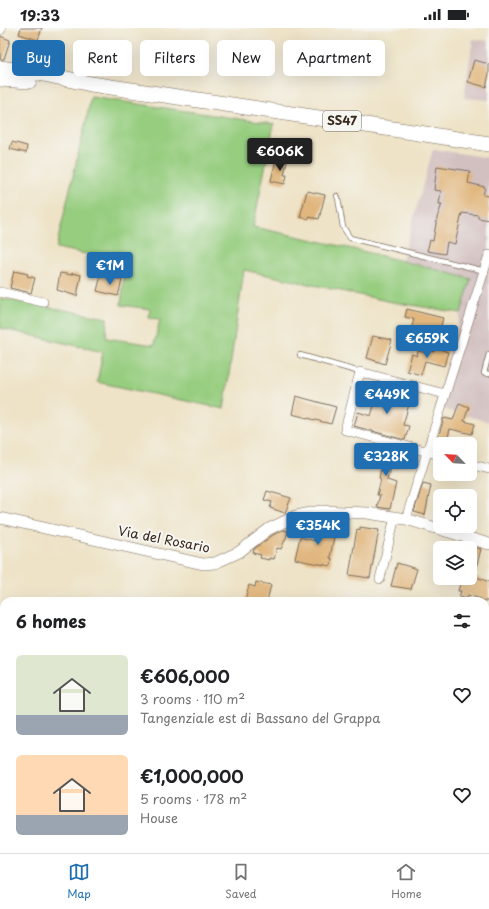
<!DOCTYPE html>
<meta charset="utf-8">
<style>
:root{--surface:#fff;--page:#f2f2f2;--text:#202124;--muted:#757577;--line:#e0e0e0;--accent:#1f6fb2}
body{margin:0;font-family:"Playpen Sans",sans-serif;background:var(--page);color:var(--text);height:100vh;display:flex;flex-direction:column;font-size:15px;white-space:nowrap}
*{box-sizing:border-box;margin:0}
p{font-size:13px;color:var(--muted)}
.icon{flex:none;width:22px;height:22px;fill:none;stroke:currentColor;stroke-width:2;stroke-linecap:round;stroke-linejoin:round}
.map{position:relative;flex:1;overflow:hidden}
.sheet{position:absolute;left:0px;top:569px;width:489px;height:256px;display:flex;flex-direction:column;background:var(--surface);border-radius:12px 12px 0 0;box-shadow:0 4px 16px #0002}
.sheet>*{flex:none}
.top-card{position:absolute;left:12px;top:12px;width:465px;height:36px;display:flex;gap:8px}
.needle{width:26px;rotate:295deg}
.tools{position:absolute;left:433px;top:409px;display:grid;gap:8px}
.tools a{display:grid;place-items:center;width:44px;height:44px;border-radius:6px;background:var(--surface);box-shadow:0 4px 16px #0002;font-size:20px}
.price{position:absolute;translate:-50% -34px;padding:0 9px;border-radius:4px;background:var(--accent);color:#fff;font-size:13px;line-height:26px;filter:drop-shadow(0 1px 2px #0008)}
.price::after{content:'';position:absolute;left:50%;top:24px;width:12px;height:9px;margin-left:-6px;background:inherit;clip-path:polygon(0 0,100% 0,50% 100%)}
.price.current{background:#222;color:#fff}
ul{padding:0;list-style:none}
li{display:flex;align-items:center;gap:12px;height:100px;padding:0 16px}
li span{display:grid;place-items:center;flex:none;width:112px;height:80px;border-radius:6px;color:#555}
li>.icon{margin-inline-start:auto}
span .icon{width:48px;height:48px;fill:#fffc;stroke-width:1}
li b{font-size:17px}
h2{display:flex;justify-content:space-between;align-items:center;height:48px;padding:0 16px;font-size:17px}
.pill{padding:0 14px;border-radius:6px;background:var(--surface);box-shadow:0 4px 16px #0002;font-size:14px;line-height:36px}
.pill.current{background:var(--accent);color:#fff}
.status{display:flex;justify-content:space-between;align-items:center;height:28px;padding:0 20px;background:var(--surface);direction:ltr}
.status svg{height:11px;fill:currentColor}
.tab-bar{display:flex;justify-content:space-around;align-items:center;height:56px;border-top:1px solid var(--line);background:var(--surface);font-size:11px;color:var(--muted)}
.tab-bar a{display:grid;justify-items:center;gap:2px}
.tab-bar .current{color:var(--accent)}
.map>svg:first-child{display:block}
.industrial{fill:#d2bfc0}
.green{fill:#96cd7f;stroke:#687c4e}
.forest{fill:#78b06e;stroke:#5a6d46}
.building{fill:#e1b77f}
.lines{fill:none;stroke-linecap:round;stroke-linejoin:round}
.service-casing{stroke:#7a6b59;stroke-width:6}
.minor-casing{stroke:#7a6b59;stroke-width:10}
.tertiary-casing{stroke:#7a6b59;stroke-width:12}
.trunk-casing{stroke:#7a6b59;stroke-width:16}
.path{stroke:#7a6b59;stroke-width:1.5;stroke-dasharray:1 3;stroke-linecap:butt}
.service{stroke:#fff;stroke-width:4.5}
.minor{stroke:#fff;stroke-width:9}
.tertiary{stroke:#fff;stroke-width:11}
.trunk{stroke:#fff;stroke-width:15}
.labels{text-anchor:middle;stroke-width:4;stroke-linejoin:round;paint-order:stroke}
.shield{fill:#f6f6f2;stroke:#73675e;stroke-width:1}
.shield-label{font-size:12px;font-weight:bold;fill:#3b2a1e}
.street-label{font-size:13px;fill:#3b2a1e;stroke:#f6f6f2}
</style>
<div class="status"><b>19:33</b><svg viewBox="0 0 49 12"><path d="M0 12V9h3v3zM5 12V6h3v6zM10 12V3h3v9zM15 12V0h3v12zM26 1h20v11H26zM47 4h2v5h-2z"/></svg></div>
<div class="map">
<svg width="489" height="825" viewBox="0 0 489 825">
<rect width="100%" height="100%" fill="#f6f6f2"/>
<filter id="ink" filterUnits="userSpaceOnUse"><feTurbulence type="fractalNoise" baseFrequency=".025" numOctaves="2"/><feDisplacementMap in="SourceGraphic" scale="8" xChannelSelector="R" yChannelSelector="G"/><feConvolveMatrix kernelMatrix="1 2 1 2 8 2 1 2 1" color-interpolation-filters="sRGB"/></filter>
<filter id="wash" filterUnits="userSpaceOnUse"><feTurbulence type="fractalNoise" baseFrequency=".012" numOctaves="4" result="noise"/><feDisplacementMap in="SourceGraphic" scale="16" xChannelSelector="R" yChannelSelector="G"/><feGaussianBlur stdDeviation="0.9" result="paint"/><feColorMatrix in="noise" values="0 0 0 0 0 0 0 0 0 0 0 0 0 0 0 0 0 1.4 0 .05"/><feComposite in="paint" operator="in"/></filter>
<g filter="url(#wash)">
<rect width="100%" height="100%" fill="#eee3c7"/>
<path class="industrial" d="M473,11L489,13V72L464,70Z
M433,121L489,130V394L435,379L470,251L402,232Z
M0,773L4,774V821H202L203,825H0Z"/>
<path class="green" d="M91,69L274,96L253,199C326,214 398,231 471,251L461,285L392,274L244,242L224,381L97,354L103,324L0,300V270L107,290L106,310L154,317L160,291L149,290L150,281L121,277L126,234L56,220L86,93Z
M485,687L489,688V737L485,736Z"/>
<path class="forest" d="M202,821H226L225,825H203Z"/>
<g id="blocks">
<path class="building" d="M21,0H42L38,12L19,6Z
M0,8L10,12L4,31H0Z
M474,32L489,36V46L486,59L468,54Z
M12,114L27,118L26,125L10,121Z
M276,131L287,134L284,147H287L285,156L271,153Z
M437,138L470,143L468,155L485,159L483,167L489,168L488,180L489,181V192L478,190V187L462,185L455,216L447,214L445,226L427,223L430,212L433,213L437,190L442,176H439L441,163L434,162Z
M307,163L325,167L319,191L309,189V191L300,189Z
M14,243L28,246L27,248L35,250L31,265L10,260Z
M60,245L72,247V245L81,247L77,268L57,262Z
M101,247L122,252L118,268L97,263Z
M407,281L443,290L439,305L424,302L423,305L411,302L414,291L405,289Z
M373,308L392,312L385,336L367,330Z
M436,316L443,318L442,322L448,324L444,338L425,333L421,347L407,343L412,326L417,328L418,323L427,325L428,322L434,324Z
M379,360L411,369L403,397L409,398L405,412L354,398L358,384L371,388Z
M296,368L336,379L331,396L292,386Z
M459,375L469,379L464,393L475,396L472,406L450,401L447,413L438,410L444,390L453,392Z
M387,419L398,422L394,438L390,437L387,452L396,455L390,481L377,479L380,467H377L381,451L379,450L382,435L373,433L376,421L386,424Z
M423,455L431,457L425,487L414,484Z
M267,463L291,470L285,485L270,480L272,474L264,472Z
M319,495L336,498L330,530H332L331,538L308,534L295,531L300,509L315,513Z
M360,499L379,502L370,550L349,547L357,501L360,502Z
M283,502L288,503L286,510L281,521L277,520L274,531L269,530V532L260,530L261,527L253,525L254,521L273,507Z
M470,518L481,521L474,548L489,554V573H481V571L468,567L467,571L459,569L461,563H458L460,556L445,552V550H470Z
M397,535L417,541L411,561L391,558Z
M256,554L271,557L267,573H245L249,557L255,559Z"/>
</g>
</g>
<g filter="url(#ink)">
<use href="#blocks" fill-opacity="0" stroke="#7a6b59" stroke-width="1"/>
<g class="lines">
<g class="service-casing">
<path id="service" d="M337,168L338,170L343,199L350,210L485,243
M489,326L484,345L489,346
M300,327L360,344"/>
</g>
<g class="minor-casing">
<path id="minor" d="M0,264L43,274
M440,427L345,402L360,344L445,366
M470,436L489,441
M406,491L489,227
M380,551L395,489"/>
</g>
<g class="tertiary-casing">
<path id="tertiary" d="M0,1V0
M0,490L203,536L215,535L239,524L269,501L296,488L321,483L367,485L406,491L489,516"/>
</g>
<g class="trunk-casing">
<path id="trunk" d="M0,40L39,45L91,56L406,103L489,116
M0,51L29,53"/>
</g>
<path class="path" d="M454,825L455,821"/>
<use href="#service" class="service"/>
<use href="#minor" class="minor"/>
<use href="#tertiary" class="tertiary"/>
<use href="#trunk" class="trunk"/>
</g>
</g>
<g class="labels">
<rect class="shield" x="323" y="83" width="38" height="20" rx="3"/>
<g class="shield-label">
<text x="342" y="97">SS47</text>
</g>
<g class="street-label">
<text transform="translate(164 511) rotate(11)" y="5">Via del Rosario</text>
</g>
</g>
</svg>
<div class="tools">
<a><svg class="needle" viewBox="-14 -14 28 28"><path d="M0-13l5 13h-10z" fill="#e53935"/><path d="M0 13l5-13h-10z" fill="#757577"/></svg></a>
<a><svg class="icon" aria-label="locate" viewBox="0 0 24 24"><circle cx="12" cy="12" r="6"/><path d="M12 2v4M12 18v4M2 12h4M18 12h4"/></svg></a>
<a><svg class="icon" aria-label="layers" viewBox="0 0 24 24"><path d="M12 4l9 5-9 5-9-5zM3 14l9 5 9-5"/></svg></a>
</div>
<b class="price current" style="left:280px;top:144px">€606K</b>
<b class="price" style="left:110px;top:258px">€1M</b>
<b class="price" style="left:427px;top:331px">€659K</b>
<b class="price" style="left:387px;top:387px">€449K</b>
<b class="price" style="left:386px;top:449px">€328K</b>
<b class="price" style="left:318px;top:518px">€354K</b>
<div class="top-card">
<a class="pill current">Buy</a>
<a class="pill">Rent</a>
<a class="pill">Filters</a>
<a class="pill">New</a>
<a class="pill">Apartment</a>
</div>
<section class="sheet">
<h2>6 homes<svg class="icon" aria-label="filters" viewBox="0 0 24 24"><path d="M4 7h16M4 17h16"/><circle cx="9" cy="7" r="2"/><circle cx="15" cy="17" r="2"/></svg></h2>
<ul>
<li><span style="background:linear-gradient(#dfe7d0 75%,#9aa5b1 0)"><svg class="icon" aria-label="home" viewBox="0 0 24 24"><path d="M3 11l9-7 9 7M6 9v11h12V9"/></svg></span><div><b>€606,000</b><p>3 rooms · 110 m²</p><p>Tangenziale est di Bassano del Grappa</p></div><svg class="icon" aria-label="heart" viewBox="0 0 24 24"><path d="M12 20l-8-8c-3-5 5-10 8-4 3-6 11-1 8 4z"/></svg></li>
<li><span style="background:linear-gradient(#ffd9b3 75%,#9aa5b1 0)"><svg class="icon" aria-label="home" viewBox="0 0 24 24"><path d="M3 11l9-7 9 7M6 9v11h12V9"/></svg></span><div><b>€1,000,000</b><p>5 rooms · 178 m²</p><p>House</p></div><svg class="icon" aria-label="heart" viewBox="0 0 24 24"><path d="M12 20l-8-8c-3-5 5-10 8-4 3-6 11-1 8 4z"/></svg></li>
</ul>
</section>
</div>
<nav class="tab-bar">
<a class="current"><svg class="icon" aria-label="map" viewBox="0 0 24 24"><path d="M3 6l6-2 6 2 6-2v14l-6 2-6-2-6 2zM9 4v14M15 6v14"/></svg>Map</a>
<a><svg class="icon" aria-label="saved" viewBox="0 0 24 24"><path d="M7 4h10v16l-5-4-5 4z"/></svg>Saved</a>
<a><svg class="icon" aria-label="home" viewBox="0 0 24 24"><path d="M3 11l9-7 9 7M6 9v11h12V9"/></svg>Home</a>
</nav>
